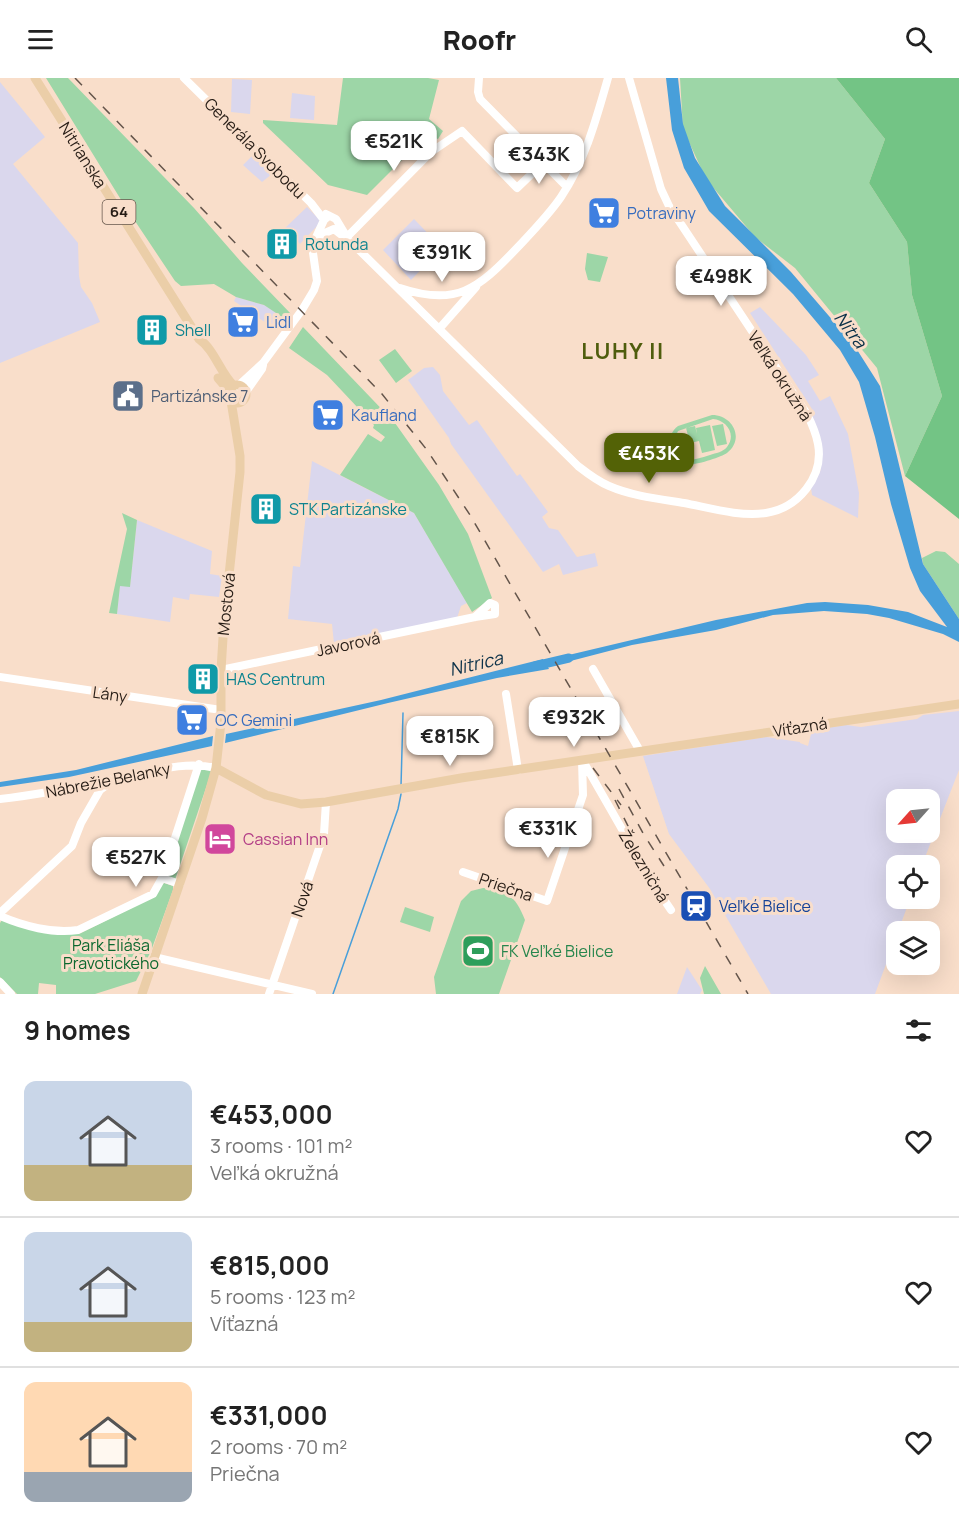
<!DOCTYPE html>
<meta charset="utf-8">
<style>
:root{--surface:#fff;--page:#f2f2f2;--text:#222;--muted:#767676;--line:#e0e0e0;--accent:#536206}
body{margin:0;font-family:Manrope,sans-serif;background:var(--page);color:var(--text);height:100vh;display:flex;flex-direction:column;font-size:22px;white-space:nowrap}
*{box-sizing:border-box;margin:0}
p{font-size:20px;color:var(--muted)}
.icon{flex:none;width:33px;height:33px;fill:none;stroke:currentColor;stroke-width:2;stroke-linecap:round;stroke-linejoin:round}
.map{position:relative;height:916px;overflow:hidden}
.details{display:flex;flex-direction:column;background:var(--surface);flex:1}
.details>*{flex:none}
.needle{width:39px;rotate:243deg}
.fabs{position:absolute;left:886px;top:711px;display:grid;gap:12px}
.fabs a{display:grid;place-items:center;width:54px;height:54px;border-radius:12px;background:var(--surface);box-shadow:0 6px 24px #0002;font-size:30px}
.price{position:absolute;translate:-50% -51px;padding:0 14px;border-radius:12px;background:#fff;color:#222;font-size:20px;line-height:39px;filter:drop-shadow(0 2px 3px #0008)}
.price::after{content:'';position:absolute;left:50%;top:36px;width:18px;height:14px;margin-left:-9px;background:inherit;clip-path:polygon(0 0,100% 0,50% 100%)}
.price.current{background:var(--accent);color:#fff}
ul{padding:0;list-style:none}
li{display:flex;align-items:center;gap:18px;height:150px;padding:0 24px}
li+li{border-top:2px solid var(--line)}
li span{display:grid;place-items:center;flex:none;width:168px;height:120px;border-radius:12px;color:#555}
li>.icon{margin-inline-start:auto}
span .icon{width:72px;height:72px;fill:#fffc;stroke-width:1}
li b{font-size:26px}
h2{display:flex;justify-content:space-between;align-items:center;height:72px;padding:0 24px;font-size:26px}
header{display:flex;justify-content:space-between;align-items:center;height:78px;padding:0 24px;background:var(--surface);font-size:27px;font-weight:800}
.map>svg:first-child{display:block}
.industrial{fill:#dad7ed;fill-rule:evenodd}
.green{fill:#9dd6a7;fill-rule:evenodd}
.forest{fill:#73c485}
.water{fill:#489fda}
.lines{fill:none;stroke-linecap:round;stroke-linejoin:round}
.stream{stroke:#489fda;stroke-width:1.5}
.river{stroke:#489fda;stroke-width:9}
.minor{stroke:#fff;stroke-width:8}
.major{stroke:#ebcea8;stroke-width:9}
.rail{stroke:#64554b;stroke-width:1.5;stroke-dasharray:10 10;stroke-linecap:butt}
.labels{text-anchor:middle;stroke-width:6;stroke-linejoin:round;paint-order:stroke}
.shield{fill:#f9deca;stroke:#66574c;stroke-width:1.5}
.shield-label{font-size:15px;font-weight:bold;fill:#271d16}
.street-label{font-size:16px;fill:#271d16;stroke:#f9deca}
.shop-label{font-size:16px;fill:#366cbe;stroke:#f9deca;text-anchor:start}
.culture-label{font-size:16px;fill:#0d838f;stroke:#f9deca;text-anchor:start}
.service-label{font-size:16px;fill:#4e5e75;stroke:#f9deca;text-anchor:start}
.hotel-label{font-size:16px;fill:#b23c85;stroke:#f9deca;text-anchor:start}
.transit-label{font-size:16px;fill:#164399;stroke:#f9deca;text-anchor:start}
.park-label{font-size:16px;fill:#0c682f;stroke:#f9deca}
.leisure-label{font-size:16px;fill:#27864d;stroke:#f9deca;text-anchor:start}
.water-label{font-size:18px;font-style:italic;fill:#0a3048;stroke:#f9deca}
.district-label{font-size:22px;font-weight:bold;letter-spacing:1.5px;fill:#4f5d0d;stroke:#f9deca}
</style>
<header><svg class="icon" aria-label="menu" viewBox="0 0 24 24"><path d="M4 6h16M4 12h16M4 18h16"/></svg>Roofr<svg class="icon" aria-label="search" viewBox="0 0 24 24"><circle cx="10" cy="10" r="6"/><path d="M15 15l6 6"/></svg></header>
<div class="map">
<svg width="959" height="916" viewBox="0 0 959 916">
<rect width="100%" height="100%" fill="#f9deca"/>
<path class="industrial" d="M232,1L252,2L250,36L231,34Z
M0,4L45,59L13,86L78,165L79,198L81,209L92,225L100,244L0,285Z
M292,15L315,18L314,42L290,40Z
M253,77L272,96L262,104L243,87Z
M307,129L319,141L320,145L300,166L285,150Z
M414,141L442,170L411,202L383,172Z
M236,219L264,227L283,239L275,251L234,223Z
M760,229L806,277L819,297L808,303L820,323L830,318L848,356L859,415L858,440L812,417L811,410L820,394L822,382L821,363L809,334L812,331L750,235Z
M433,289L440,297L443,313L469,347L477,342L517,398L520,396L548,434L542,439L549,450L558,452L577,479L595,475L598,488L563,497L559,486L543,494L451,366L449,360L408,302L424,290Z
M312,383L414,435L467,525L461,528L457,540L334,566L332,546L288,541L293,488L300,489Z
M137,442L212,473L210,496L222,498L219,519L190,516L189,522L173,519L170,544L117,536L120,507L130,508Z
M959,633V692L922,787L897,788V820L910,821L875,916H771L710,811L669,756L643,678L766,659L800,664V665L808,668L812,652L846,647L861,649L917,641L923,637ZM897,722H930V754H897Z
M687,889L702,912L700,916H677Z"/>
<path class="green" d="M46,0H68L194,130L242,185L292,237L288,243L264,227L236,219L214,206L181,208L175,203L123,125Z
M343,0H428L439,2L429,41L443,53L438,61L427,57L367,117L328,107L263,45V42L337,47Z
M680,0H836L885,61L869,105L907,164L912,217L942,318L905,398L877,290L795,190L755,159L706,101L683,51Z
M587,175L608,179L600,204L588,202L585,191Z
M303,249L395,345L439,407L468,456L492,520L472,534L414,435L340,397L368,356L381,364L385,359L373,350L374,347L327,297L289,270Z
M395,271L412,293L396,305L379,282Z
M712,337C733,337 745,361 727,375C721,379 695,388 687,386C668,382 663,360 678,348ZM713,341C726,342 737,356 727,369C723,374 716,375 710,377C694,382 675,389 673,364L678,353Z
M723,346L727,366L717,368L712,348Z
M710,347L715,372L702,375L699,363L690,365L686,350L695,348L697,356L696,350Z
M122,435L137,442L130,509L120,508L117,536L109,535L127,451Z
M936,473L945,474L959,486V541L923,486L922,480Z
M201,689L212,692L175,802L164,799Z
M164,805L173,808V812L151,873L136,903L95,916H56V907L39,905L38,916H17L0,899V845L2,842L63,856H79L155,818L158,809Z
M483,810C508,811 516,820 525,842L499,916H436L434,899L461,823L471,813Z
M405,829L434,839L430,854L400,844Z
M705,888L721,916H704L700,900Z"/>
<path class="forest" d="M836,0H959V441L905,398L942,318L912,217L907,164L869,105L885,61Z"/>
<path class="water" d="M666,0H678L683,46L695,80L725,128L791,194L854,267L880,308L923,486L959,541V564L943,556L889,540L867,536L824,533L773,537L716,552L632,567L559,586L556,580L716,542L807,525L825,524L868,527L908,534L947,549L920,513L910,490L891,426L875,359L859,304L840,272L793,216L709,133L684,90L672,52Z
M543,581L549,591L497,600L388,625L225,665L226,656L381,622Z
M213,658L212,668L69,699L0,709V704L76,692Z"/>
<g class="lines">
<path class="stream" d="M401,708L403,635
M333,916L398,731L401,716"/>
<path class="river" d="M535,588L569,580"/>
<path class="minor" d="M184,0L311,125L324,142
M479,0L478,14L480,21L567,109
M326,136L336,141L345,156
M347,159L431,74L462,53L517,110L543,85
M313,165L325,155L334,151L352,165L578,388C587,395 597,403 609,408C632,418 659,421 684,425C710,430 740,439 766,435C798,430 824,399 818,366C816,355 812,346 807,336L669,128L661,111L629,0
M400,210C456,229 478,211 516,171C531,155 548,138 561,119C585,83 596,42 608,0
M439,251L476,209
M238,308L263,285L302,232L314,212L317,203L312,168L324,142L329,138
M245,315L262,291L263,287
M593,591L640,673
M221,592L475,539L495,536V527L490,525L475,539
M0,599L221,632
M506,616L518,692
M583,683L654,807L671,832
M0,721C38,717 77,709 115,701C149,695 182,682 216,690
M463,794L547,823L583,717L582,682
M162,800L180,806
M0,835L72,768L81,745L100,712L111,704
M0,838C23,848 53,856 78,852L153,816L162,800L199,686
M154,879L312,916
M0,904L11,916
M269,916L324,756L326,724"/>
<path class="major" d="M35,0L199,261C215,272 220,295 234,308
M218,300L229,313
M228 316a9 9 0 1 1 18 0a9 9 0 1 1-18 0Z
M216,690L266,717L301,726L326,724L461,700L959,626
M142,916L202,740L216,690L221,644V592L224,544L240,394V378L231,323"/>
<path class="rail" d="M75,0L382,316L427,372L470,437L748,916
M593,690L621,727
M619,711L644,757L664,788
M615,722L634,760"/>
</g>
<defs>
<g id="supermarket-square" transform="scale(1.725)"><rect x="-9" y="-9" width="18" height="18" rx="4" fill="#3f7fe0" stroke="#f9deca"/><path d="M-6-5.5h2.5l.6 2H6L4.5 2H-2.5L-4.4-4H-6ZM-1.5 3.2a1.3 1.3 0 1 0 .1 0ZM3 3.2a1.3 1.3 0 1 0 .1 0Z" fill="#fff"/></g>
<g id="building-square" transform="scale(1.725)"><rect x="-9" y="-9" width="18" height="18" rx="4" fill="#0f9aa8" stroke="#f9deca"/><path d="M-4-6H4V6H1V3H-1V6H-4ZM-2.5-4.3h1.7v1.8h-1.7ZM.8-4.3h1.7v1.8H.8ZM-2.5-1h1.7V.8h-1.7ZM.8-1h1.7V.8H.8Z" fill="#fff"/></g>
<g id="civic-square" transform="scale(1.725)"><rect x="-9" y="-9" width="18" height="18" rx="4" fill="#5c6f8a" stroke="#f9deca"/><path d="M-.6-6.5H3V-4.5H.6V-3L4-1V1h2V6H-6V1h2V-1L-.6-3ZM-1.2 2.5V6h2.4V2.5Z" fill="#fff"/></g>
<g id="hotel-square" transform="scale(1.725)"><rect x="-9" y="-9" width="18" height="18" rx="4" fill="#d1479c" stroke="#f9deca"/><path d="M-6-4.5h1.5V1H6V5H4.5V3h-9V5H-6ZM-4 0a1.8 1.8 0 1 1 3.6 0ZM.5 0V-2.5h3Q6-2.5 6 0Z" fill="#fff"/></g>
<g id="station-square" transform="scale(1.725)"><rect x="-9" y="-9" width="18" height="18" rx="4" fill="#1a4fb4" stroke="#f9deca"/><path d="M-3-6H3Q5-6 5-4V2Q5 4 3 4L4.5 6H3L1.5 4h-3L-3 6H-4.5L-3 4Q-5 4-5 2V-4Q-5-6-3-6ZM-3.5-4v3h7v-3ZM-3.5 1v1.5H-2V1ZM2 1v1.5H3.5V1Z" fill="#fff"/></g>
<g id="stadium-square" transform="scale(1.725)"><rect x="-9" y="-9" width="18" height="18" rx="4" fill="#2e9e5b" stroke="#f9deca"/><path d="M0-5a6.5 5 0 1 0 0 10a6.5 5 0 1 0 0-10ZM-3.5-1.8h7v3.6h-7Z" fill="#fff"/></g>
</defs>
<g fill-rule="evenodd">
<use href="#supermarket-square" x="604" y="135"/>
<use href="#building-square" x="282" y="166"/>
<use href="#supermarket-square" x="243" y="244"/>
<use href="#building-square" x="152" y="252"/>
<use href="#civic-square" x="128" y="318"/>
<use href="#supermarket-square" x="328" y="337"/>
<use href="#building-square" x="266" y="431"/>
<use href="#building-square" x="203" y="601"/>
<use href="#supermarket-square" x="192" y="642"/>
<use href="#hotel-square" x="220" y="761"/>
<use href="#station-square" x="696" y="828"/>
<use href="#stadium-square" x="478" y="873"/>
</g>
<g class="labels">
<rect class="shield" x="102.5" y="122" width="33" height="24" rx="4.5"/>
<g class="shield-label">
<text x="119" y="139">64</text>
</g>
<g class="street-label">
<text transform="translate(255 70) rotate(45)" y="6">Generála Svobodu</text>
<text transform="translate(83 77) rotate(58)" y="6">Nitrianska</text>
<text transform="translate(780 298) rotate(57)" y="6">Veľká okružná</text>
<text transform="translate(226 526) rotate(-84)" y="6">Mostová</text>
<text transform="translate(348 566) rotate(-12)" y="6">Javorová</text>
<text transform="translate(110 616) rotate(8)" y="6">Lány</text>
<text transform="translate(800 649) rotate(-9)" y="6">Víťazná</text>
<text transform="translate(108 702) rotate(-11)" y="6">Nábrežie Belanky</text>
<text transform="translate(644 788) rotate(59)" y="6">Železničná</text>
<text transform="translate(506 809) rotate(19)" y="6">Priečna</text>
<text transform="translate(302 821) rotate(-71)" y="6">Nová</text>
</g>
<g class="shop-label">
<text x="627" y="141">Potraviny</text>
<text x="266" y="250">Lidl</text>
<text x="351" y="343">Kaufland</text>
<text x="215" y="648">OC Gemini</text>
</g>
<g class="culture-label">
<text x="305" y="172">Rotunda</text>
<text x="175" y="258">Shell</text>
<text x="289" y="437">STK Partizánske</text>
<text x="226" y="607">HAS Centrum</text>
</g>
<g class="service-label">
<text x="151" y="324">Partizánske 7</text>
</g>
<g class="hotel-label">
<text x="243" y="767">Cassian Inn</text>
</g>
<g class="transit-label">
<text x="719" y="834">Veľké Bielice</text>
</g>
<g class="park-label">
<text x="111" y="873">Park Eliáša<tspan x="111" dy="18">Pravotického</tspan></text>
</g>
<g class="leisure-label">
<text x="501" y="879">FK Veľké Bielice</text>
</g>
<g class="water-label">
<text transform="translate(850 252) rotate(53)" y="6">Nitra</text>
<text transform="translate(476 586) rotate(-13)" y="6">Nitrica</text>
</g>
<g class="district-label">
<text x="623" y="281">LUHY II</text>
</g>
</g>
</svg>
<div class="fabs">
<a><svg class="needle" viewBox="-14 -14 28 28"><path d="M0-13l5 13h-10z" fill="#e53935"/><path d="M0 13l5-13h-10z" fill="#767676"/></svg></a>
<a><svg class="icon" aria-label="locate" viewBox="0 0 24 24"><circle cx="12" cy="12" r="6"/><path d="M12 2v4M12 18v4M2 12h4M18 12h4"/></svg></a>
<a><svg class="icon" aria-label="layers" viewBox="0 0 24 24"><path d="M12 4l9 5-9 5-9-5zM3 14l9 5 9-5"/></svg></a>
</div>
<b class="price" style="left:394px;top:94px">€521K</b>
<b class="price" style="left:539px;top:107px">€343K</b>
<b class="price" style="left:442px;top:205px">€391K</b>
<b class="price" style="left:721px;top:229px">€498K</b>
<b class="price current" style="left:649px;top:406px">€453K</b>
<b class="price" style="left:574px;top:670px">€932K</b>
<b class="price" style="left:450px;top:689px">€815K</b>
<b class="price" style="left:548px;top:781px">€331K</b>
<b class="price" style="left:136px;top:810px">€527K</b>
</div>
<section class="details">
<h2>9 homes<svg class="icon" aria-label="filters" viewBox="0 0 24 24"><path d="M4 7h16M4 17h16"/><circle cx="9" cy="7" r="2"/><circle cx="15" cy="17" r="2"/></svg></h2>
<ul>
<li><span style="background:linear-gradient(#c9d6e8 70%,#c2b280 0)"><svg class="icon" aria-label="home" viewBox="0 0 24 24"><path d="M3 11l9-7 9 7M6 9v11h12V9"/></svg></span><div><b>€453,000</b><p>3 rooms · 101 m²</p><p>Veľká okružná</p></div><svg class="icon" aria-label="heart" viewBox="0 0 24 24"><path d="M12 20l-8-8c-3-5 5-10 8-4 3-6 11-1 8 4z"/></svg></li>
<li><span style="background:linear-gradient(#c9d6e8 75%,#c2b280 0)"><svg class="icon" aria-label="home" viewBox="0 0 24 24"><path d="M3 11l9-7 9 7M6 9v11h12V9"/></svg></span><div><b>€815,000</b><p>5 rooms · 123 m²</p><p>Víťazná</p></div><svg class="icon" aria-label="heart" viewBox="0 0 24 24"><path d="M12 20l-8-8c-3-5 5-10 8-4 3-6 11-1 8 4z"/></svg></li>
<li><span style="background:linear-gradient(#ffd9b3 75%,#9aa5b1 0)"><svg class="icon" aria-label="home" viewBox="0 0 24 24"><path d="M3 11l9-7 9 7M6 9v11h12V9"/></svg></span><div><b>€331,000</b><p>2 rooms · 70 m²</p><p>Priečna</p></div><svg class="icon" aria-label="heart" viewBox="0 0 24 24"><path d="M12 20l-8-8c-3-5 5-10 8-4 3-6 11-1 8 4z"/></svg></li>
</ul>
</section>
